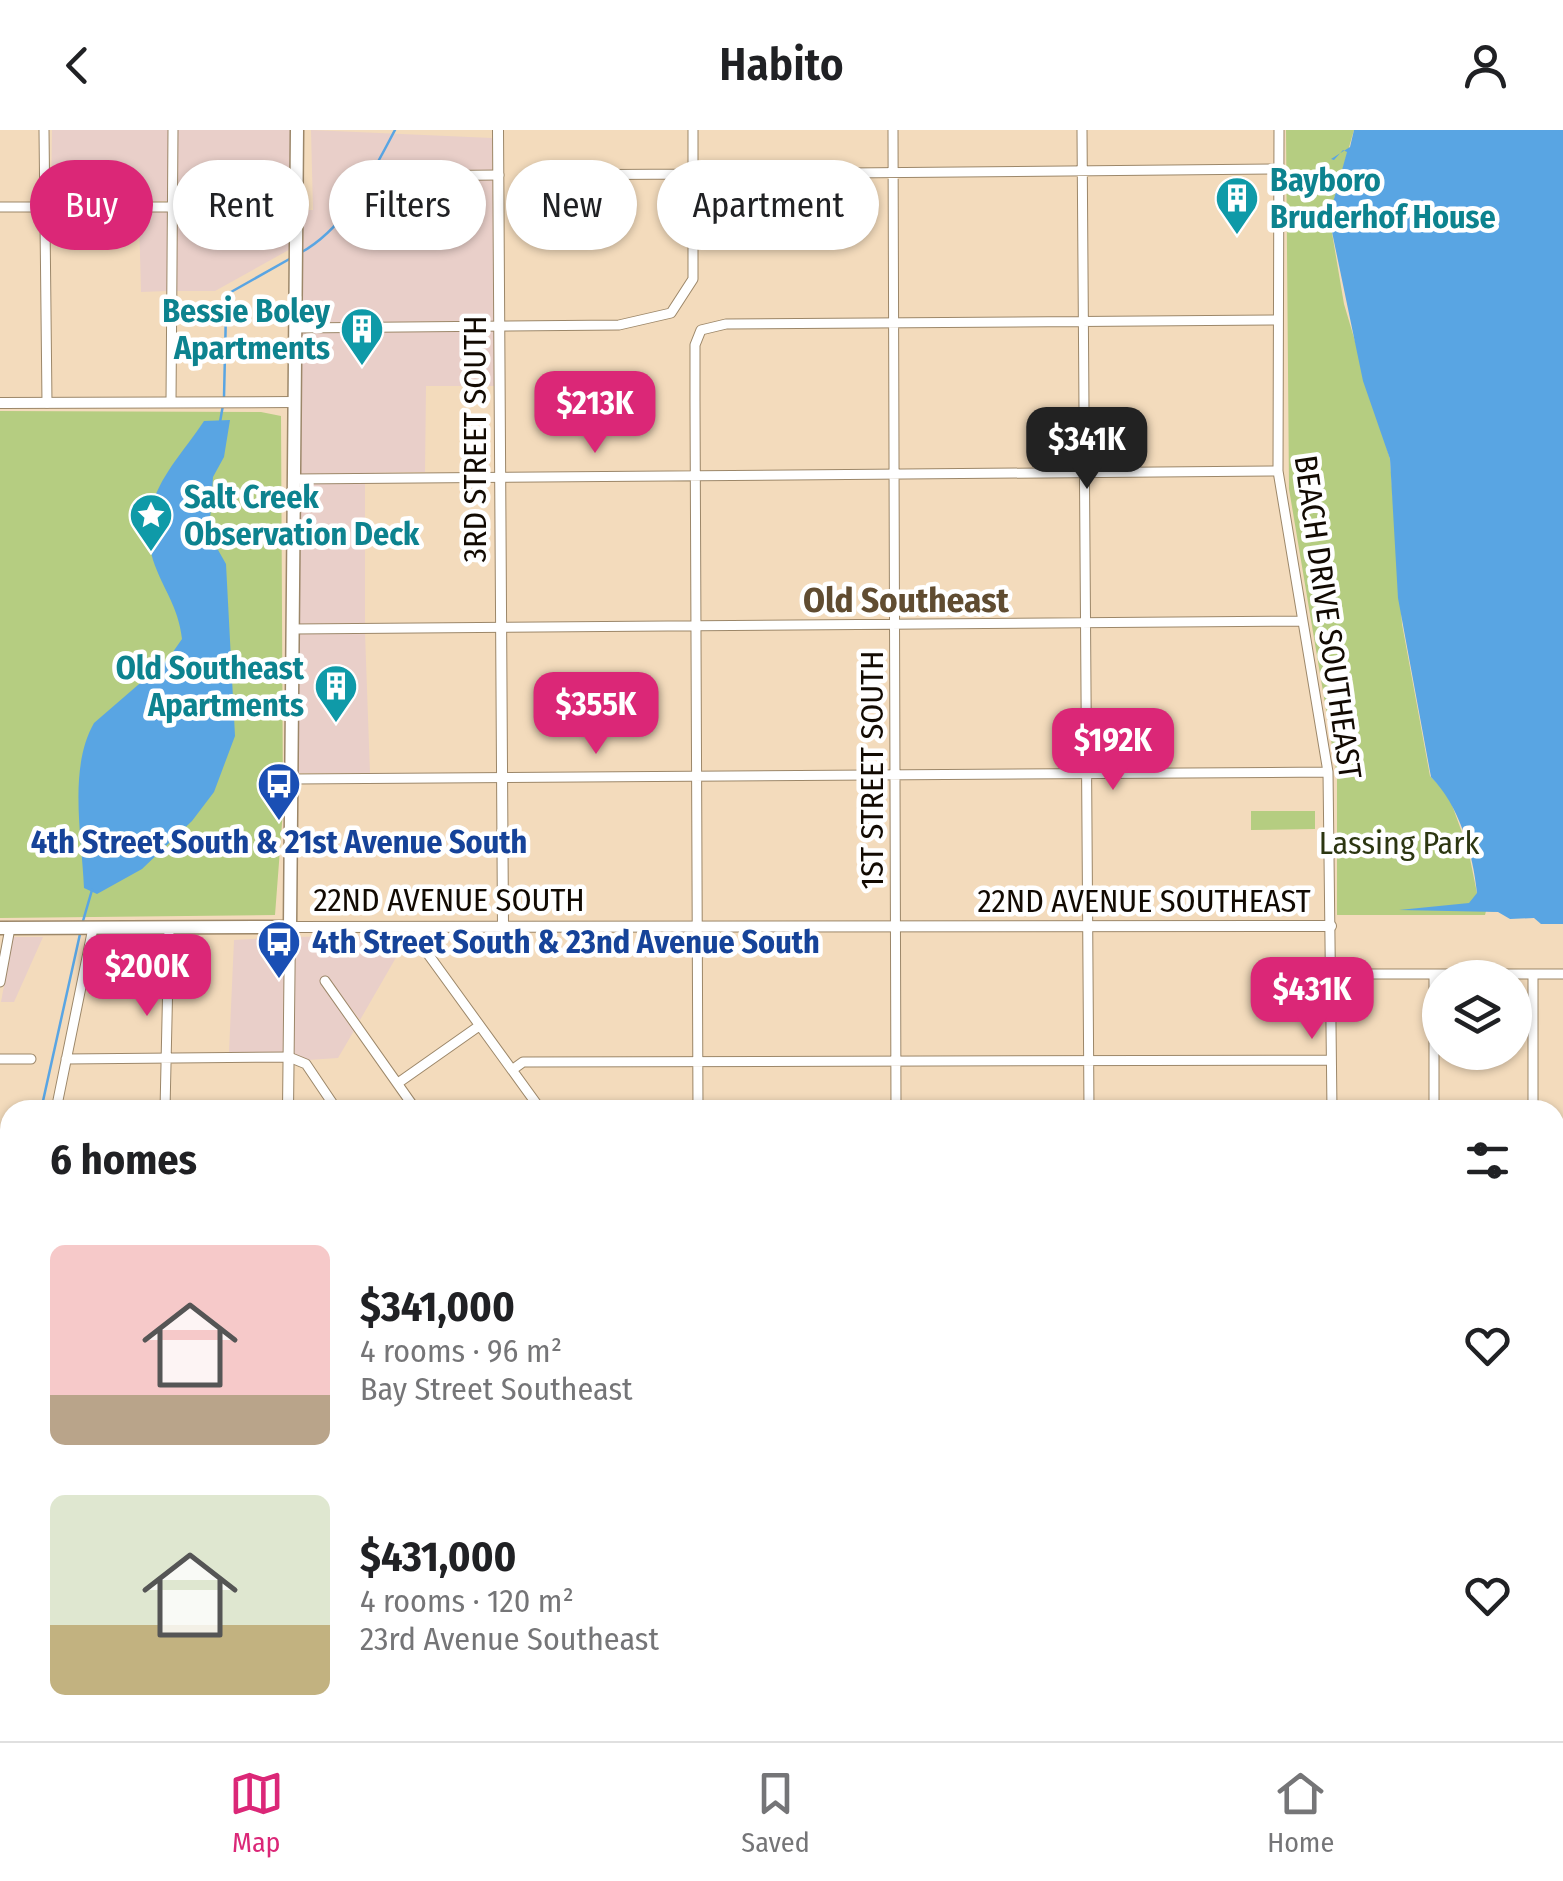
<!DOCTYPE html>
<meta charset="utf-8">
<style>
:root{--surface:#fff;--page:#f2f2f2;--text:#202124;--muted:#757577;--line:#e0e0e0;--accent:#db2777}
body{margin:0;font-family:"Fira Sans Condensed",sans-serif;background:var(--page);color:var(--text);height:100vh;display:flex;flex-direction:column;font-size:38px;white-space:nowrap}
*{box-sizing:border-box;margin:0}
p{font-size:32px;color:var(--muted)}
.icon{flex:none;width:55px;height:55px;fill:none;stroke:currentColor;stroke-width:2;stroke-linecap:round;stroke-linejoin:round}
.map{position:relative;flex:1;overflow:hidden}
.panel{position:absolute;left:0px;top:970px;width:1565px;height:642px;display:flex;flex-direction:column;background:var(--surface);border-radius:30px 30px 0 0;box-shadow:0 2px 8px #0004}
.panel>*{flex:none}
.hud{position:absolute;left:30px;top:30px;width:1000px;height:90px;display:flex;gap:20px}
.fabs{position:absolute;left:1422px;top:830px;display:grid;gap:20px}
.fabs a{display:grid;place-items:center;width:110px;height:110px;border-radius:50%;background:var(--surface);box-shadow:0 2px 8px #0004;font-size:50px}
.price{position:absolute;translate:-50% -85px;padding:0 22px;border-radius:20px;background:var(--accent);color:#fff;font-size:32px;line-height:65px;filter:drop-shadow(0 2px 5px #0008)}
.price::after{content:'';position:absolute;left:50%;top:60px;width:30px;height:22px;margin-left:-15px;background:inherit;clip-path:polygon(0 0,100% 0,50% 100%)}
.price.active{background:#222;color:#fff}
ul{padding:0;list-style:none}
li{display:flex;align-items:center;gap:30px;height:250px;padding:0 50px}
li span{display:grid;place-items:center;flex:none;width:280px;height:200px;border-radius:15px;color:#555}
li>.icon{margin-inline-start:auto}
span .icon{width:120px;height:120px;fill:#fffc;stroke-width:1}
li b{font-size:42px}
h2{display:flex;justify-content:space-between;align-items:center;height:120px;padding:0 50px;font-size:42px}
.pill{padding:0 35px;border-radius:45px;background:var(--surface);box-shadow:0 2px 8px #0004;font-size:35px;line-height:90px}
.pill.active{background:var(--accent);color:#fff}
header{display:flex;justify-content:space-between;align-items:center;height:130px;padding:0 50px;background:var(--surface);font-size:45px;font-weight:600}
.dock{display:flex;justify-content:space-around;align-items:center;height:140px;border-top:2px solid var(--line);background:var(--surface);font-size:28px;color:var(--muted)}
.dock a{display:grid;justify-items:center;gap:5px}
.dock .active{color:var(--accent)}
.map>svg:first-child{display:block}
.commercial{fill:#e9cfc9}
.green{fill:#b5cd81}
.water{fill:#59a5e3}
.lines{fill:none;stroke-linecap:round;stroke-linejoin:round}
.stream{stroke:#59a5e3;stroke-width:2.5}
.minor-casing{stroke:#9c8769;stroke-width:11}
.tertiary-casing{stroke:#9c8769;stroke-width:12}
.secondary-casing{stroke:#9c8769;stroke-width:15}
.minor{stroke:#fff;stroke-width:9}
.tertiary{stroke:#fff;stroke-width:10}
.secondary{stroke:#fff;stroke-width:12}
.labels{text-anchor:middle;stroke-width:9;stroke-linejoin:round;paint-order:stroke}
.culture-label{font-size:32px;font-weight:bold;fill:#0d838f;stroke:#fff;text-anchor:start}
.street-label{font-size:32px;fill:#120a02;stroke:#fff}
.transit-label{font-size:32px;font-weight:bold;fill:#164399;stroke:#fff}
.park-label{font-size:32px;fill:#2c3611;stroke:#fff}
.neighbourhood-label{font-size:35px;font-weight:bold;fill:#604c31;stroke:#fff}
</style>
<header><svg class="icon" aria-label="back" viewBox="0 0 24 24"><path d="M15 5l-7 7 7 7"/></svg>Habito<svg class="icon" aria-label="person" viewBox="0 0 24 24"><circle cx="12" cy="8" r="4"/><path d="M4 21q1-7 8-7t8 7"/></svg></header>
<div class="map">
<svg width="1563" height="1611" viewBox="0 0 1563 1611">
<rect width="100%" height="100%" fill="#f3dbbc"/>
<path class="commercial" d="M52,0H168L169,8L177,0H293V71H51Z
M311,0L492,8L495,191L302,193L303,112L215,161H176L177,81L313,80Z
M51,81H168L167,161L141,162L139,87L51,86Z
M495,201V256H426L425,342L299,344L302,203Z
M365,353V493L298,494L299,354Z
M365,503L370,643H298V504Z
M409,805L360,890L338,862L355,899L338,928L308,930L293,923L294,807Z
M13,807H43L14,872H1Z
M285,807L284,922H229L234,810Z"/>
<path class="green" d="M1286,0H1354L1332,76L1331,97L1344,174L1390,329L1402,494L1430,646L1448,664L1468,719L1477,763L1495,782L1486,781L1485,785H1337V645L1289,359Z
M0,281L261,282L281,286L283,680L275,785L0,788Z
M1251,681H1315V699L1251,700Z"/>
<path class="water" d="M1354,0H1563V794H1541L1534,788L1510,789L1498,782L1399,780L1469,773L1477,763C1473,723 1459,675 1431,647L1398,468L1390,329L1363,251L1331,97L1332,76L1347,22L1343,20L1334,30L1331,29L1350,17Z
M230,290L224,327L213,347L209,404L226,434L235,606L214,662L192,691L142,739L97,764L84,758C82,708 68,638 94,593L168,529L182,509C178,475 163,460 153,430C135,369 174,336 204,291Z
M1555,1351L1563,1355V1611H782L790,1602H1555Z"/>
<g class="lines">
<path class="stream" d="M300,123C346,98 371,45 395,0
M224,267L226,181L231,162L293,127
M220,292L223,275
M83,791L92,760
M41,980L80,804
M0,1045L10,1039"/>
<g class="minor-casing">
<path id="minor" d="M44,0L47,273
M893,0L896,980
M1082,0L1089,980
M1279,0L1278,341L1328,642L1332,980
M736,44L1280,39
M530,45L693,44
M397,46L499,45
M0,77L298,76
M297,198L619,195L671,183L693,149V0
M171,272L173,0
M295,349L1278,341
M294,499L1303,491
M294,649L1328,642
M419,797L420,813L541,980
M1333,844H1563
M1533,844V980
M1434,845V980
M325,851L416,980
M0,852L10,798
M0,929H31
M66,929L289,927L306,934L337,980
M512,940L523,932L1331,930
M398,953L479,896
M56,980L93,798
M165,980L169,799
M698,980L695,271V215L701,200L726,194L1278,190
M1555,1125L1563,1139
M0,1190H10
M1555,1285L1563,1295
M0,1327L10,1313
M0,1450H10
M0,1580H10
M456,1602L465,1611
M621,1602L628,1611
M708,1602L713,1611
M159,1611V1602"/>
</g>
<g class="tertiary-casing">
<path id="tertiary" d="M498,0L503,797
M0,273L295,272
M288,980L290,797L1331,796
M273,1611L275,1602"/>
</g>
<g class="secondary-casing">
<path id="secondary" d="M0,798L290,797L297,0"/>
</g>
<use href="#minor" class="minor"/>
<use href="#tertiary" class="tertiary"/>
<use href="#secondary" class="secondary"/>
</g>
<defs>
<g id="building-pin" transform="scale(2.25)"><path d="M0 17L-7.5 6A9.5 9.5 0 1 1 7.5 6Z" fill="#0f9aa8" stroke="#fff"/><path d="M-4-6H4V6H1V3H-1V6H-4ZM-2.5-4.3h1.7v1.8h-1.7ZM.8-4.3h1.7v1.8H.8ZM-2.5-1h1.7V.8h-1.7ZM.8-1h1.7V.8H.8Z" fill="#fff"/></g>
<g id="sight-pin" transform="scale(2.25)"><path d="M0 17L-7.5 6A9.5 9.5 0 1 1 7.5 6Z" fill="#0f9aa8" stroke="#fff"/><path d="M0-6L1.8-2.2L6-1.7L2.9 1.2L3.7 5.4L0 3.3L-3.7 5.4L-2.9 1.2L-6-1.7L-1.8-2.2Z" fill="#fff"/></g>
<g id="bus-pin" transform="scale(2.25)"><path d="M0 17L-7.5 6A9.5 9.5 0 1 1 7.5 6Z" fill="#1a4fb4" stroke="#fff"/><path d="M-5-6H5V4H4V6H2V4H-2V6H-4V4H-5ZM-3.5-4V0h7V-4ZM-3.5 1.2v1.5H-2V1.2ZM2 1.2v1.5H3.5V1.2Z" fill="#fff"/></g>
</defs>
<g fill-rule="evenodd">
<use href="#building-pin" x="1237" y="68"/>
<use href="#building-pin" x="362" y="199"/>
<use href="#sight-pin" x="151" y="385"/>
<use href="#building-pin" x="336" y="556"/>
<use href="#bus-pin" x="279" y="654"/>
<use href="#bus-pin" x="279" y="812"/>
</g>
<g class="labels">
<g class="culture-label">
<text x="1270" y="61">Bayboro<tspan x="1270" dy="37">Bruderhof House</tspan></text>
<text x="330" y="192" text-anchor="end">Bessie Boley<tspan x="330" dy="37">Apartments</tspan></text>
<text x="184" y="378">Salt Creek<tspan x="184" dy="37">Observation Deck</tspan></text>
<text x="304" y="549" text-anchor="end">Old Southeast<tspan x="304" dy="37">Apartments</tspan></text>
</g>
<g class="street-label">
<text transform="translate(475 309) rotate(-90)" y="11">3RD STREET SOUTH</text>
<text transform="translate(1328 487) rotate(82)" y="11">BEACH DRIVE SOUTHEAST</text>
<text transform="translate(872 640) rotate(-90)" y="11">1ST STREET SOUTH</text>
<text x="449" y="781">22ND AVENUE SOUTH</text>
<text x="1144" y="782">22ND AVENUE SOUTHEAST</text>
</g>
<g class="transit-label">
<text x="279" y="723">4th Street South &amp; 21st Avenue South</text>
<text x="312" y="823" text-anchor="start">4th Street South &amp; 23nd Avenue South</text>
</g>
<g class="park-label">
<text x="1399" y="724">Lassing Park</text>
</g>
<g class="neighbourhood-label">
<text x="906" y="482">Old Southeast</text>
</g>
</g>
</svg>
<div class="fabs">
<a><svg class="icon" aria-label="layers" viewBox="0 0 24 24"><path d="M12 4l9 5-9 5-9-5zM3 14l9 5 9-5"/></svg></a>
</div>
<b class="price" style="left:595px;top:326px">$213K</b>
<b class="price active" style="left:1087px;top:362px">$341K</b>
<b class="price" style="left:596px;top:627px">$355K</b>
<b class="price" style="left:1113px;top:663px">$192K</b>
<b class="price" style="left:147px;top:889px">$200K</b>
<b class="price" style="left:1312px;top:912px">$431K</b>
<div class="hud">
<a class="pill active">Buy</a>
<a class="pill">Rent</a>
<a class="pill">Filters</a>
<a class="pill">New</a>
<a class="pill">Apartment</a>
</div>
<section class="panel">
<h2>6 homes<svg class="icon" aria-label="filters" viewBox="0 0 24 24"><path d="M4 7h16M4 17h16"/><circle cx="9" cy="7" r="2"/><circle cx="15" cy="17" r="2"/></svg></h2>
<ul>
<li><span style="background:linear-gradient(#f6c9c9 75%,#b9a48a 0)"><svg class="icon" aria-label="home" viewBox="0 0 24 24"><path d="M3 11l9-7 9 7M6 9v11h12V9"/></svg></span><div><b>$341,000</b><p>4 rooms · 96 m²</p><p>Bay Street Southeast</p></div><svg class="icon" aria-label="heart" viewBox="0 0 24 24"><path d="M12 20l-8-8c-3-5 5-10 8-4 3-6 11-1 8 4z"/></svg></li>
<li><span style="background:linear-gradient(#dfe7d0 65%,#c2b280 0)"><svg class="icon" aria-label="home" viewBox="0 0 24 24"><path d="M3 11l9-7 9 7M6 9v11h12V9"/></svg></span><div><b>$431,000</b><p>4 rooms · 120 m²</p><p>23rd Avenue Southeast</p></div><svg class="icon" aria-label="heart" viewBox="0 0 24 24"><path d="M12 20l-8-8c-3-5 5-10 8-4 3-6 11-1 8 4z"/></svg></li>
</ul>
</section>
</div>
<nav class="dock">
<a class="active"><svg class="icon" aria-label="map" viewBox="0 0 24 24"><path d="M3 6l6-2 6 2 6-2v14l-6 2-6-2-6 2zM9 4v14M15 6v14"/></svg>Map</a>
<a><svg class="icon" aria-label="saved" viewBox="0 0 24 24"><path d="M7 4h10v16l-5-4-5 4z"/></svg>Saved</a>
<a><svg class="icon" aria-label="home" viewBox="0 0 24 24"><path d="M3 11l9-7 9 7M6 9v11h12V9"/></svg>Home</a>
</nav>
